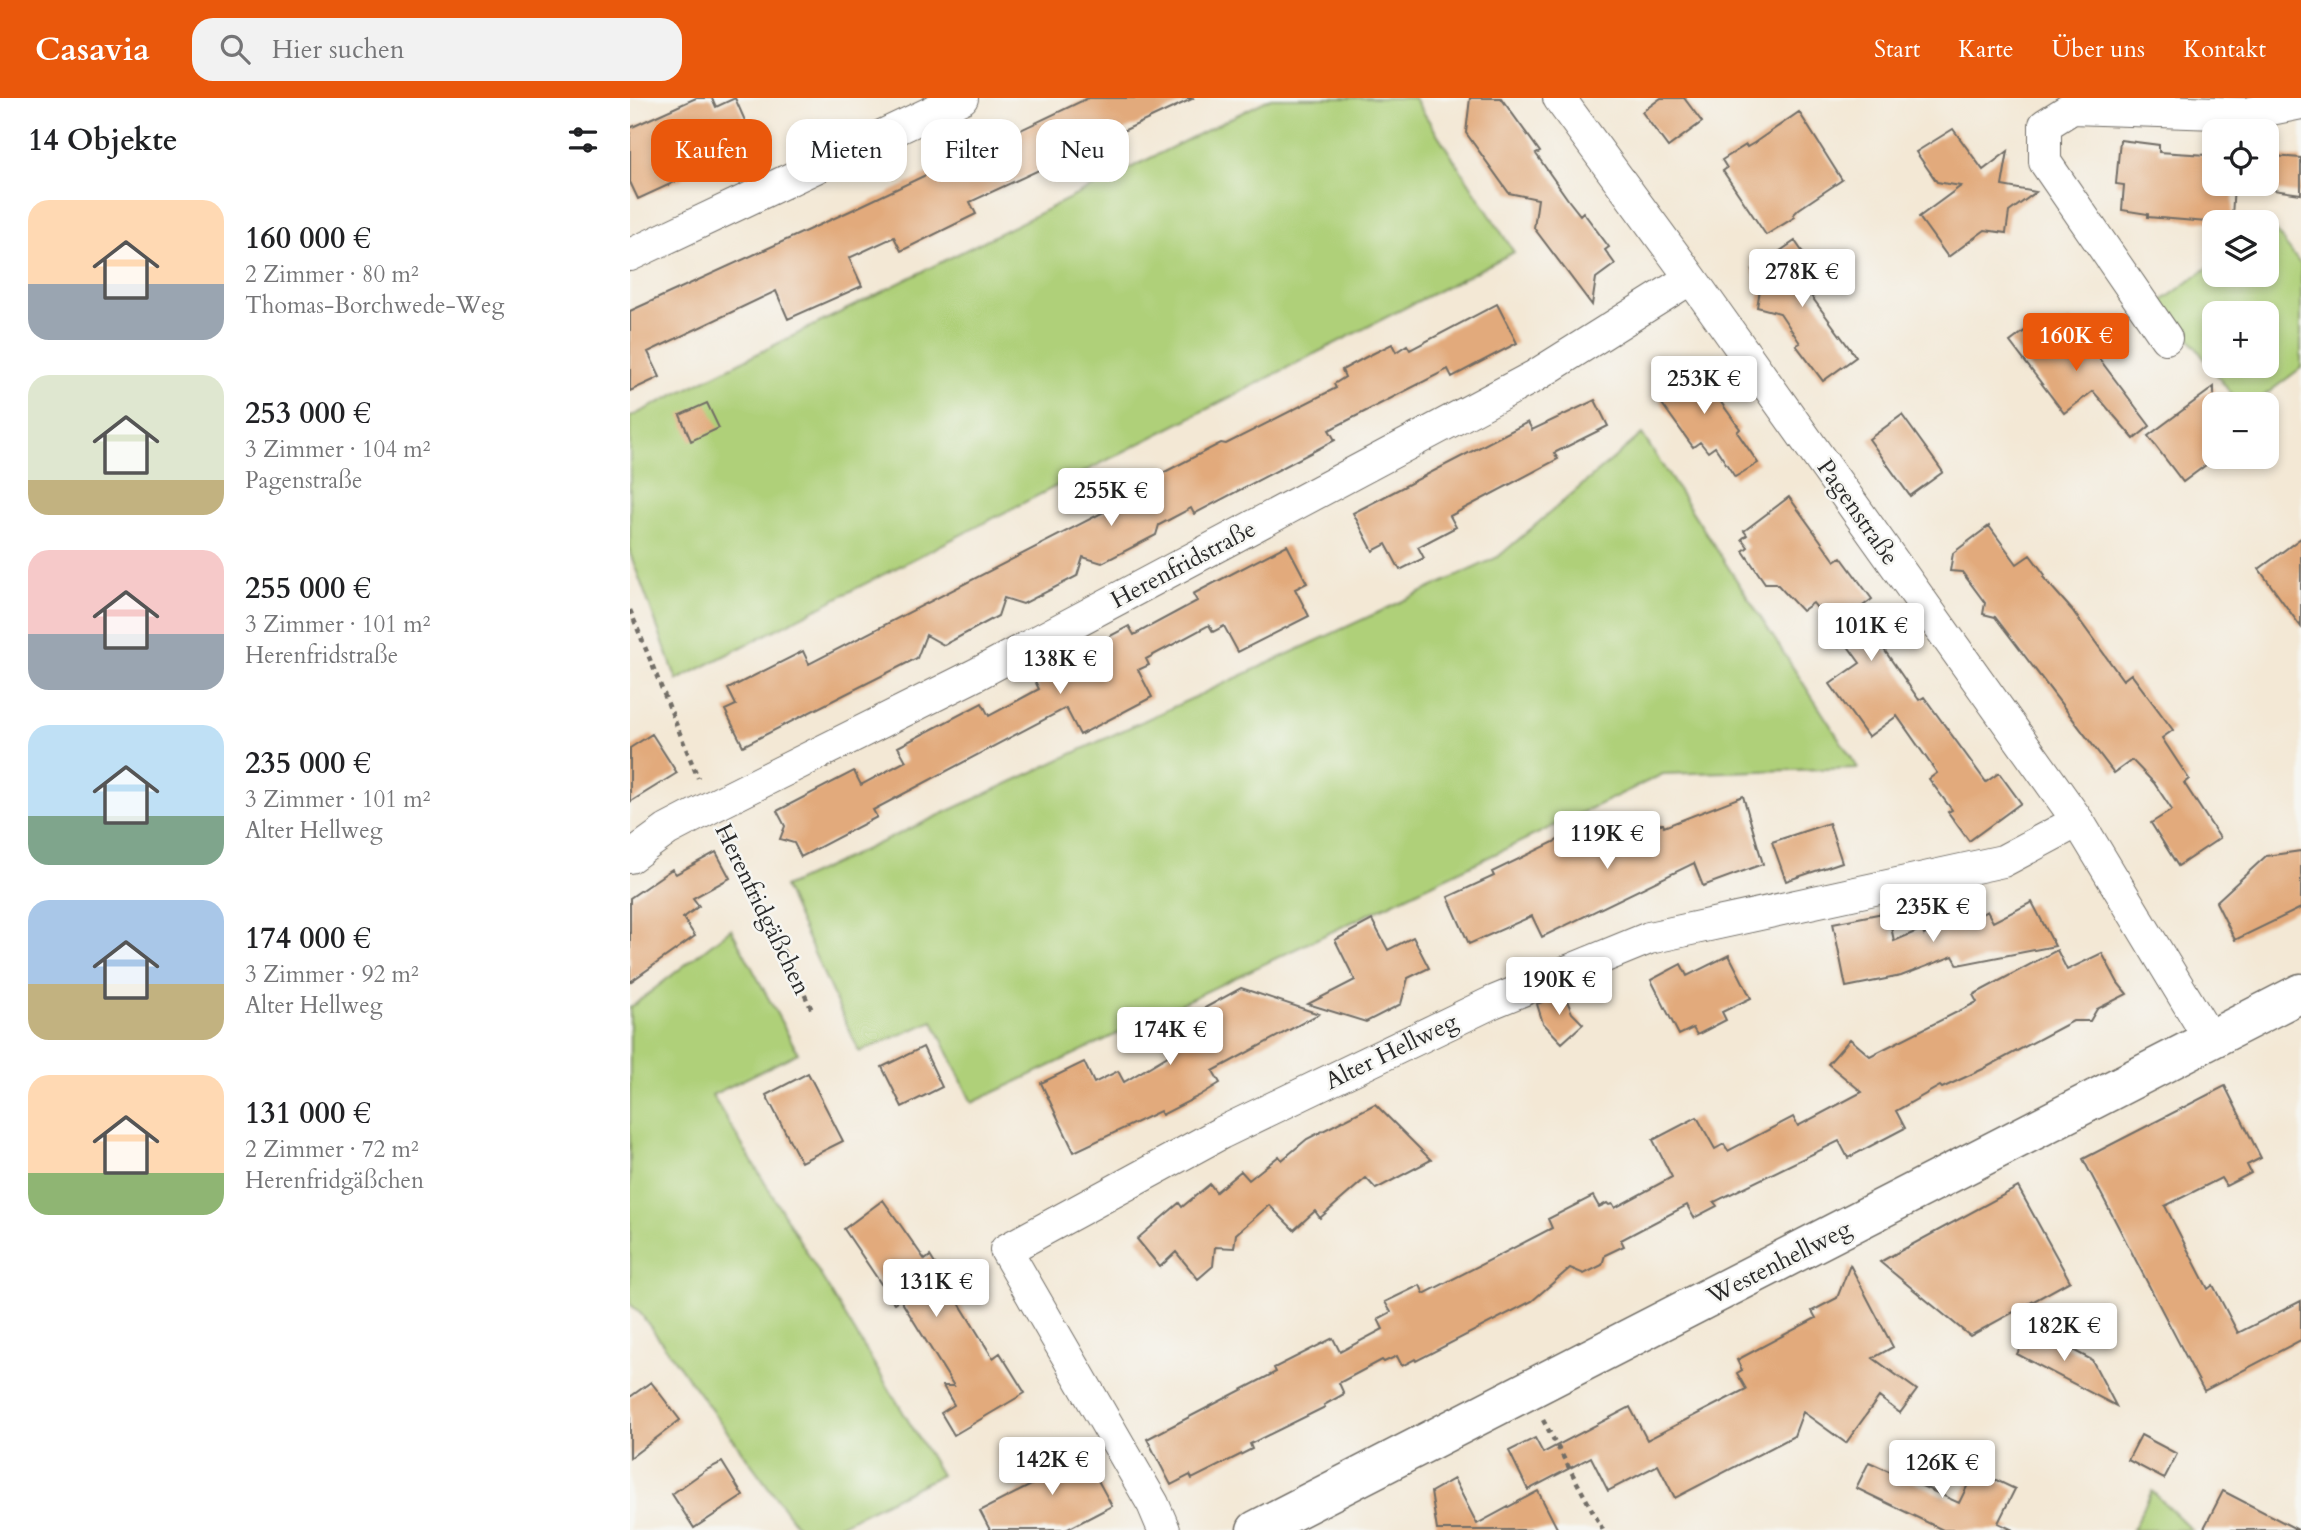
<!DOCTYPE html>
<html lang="de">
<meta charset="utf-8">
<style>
:root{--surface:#fff;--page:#f2f2f2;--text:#202124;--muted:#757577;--accent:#ea580c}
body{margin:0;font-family:Cardo,serif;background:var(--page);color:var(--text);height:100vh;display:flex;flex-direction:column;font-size:26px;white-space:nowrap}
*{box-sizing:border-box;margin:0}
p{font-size:23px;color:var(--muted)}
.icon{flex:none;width:38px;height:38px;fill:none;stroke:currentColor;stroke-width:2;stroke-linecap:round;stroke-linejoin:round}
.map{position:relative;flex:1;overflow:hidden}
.panel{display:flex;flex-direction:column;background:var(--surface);width:630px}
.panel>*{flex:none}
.hud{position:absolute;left:21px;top:21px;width:665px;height:63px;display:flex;gap:14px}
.fabs{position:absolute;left:1572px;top:21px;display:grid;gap:14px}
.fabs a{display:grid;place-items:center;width:77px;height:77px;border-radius:14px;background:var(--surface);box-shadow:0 4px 10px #0003;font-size:35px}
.price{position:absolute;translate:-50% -60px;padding:0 16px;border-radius:7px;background:#fff;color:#222;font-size:23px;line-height:46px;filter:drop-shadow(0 2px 4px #0008)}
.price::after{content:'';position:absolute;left:50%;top:42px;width:21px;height:16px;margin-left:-10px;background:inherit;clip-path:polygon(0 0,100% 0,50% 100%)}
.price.active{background:var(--accent);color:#fff}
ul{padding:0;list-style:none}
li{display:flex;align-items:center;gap:21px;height:175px;padding:0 28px}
li span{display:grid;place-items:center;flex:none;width:196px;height:140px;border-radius:21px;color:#555}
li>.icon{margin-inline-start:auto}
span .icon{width:84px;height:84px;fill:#fffc;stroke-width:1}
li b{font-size:30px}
h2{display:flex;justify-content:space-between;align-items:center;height:84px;padding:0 28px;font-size:30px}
.tag{padding:0 24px;border-radius:21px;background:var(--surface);box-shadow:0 4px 10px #0003;font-size:24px;line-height:63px}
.tag.active{background:var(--accent);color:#fff}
header{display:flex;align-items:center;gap:42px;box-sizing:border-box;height:98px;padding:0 35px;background:var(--accent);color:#fff}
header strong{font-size:33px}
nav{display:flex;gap:38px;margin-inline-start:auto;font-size:24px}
.search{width:490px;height:63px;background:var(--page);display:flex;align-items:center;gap:18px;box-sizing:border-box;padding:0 24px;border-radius:21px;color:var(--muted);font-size:26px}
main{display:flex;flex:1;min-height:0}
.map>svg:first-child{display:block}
.green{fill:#afd079;stroke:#6d7e52;stroke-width:2;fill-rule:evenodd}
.building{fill:#e2aa7c}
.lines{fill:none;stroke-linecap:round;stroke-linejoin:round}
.minor-casing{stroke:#716d66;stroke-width:34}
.tertiary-casing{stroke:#716d66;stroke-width:41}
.path{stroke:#716d66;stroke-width:4.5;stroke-dasharray:5 5;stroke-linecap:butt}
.minor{stroke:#fff;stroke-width:32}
.tertiary{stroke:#fff;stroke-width:38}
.labels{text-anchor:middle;stroke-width:5;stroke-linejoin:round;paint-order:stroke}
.street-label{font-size:24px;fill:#2b2b2b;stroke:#f6f6f2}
</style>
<header>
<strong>Casavia</strong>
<div class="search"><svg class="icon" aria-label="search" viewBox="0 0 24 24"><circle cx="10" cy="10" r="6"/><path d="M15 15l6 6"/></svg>Hier suchen</div>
<nav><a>Start</a><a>Karte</a><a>Über uns</a><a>Kontakt</a></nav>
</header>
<main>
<section class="panel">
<h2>14 Objekte<svg class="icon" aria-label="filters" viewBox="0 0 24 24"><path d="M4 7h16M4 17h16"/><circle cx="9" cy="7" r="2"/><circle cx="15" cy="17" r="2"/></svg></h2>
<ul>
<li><span style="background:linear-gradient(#ffd9b3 60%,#9aa5b1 0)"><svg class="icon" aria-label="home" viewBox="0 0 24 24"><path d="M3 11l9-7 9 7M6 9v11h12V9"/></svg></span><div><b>160 000 €</b><p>2 Zimmer · 80 m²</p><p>Thomas-Borchwede-Weg</p></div></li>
<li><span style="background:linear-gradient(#dfe7d0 75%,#c2b280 0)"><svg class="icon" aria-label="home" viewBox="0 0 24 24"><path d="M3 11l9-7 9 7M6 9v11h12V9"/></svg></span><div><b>253 000 €</b><p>3 Zimmer · 104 m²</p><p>Pagenstraße</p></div></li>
<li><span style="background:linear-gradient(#f6c9c9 60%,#9aa5b1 0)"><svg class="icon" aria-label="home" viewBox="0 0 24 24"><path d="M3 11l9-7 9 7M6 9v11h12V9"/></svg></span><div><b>255 000 €</b><p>3 Zimmer · 101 m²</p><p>Herenfridstraße</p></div></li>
<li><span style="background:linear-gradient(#bfe0f5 65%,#7fa58c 0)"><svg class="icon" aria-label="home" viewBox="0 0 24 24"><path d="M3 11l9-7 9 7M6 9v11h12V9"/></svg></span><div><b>235 000 €</b><p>3 Zimmer · 101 m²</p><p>Alter Hellweg</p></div></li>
<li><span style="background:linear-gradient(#a9c7e8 60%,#c2b280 0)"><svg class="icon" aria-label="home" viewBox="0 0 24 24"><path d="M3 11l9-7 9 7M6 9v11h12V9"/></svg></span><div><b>174 000 €</b><p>3 Zimmer · 92 m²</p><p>Alter Hellweg</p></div></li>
<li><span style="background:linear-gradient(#ffd9b3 70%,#8fb573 0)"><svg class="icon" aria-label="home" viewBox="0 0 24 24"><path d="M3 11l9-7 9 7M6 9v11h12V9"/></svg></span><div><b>131 000 €</b><p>2 Zimmer · 72 m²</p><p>Herenfridgäßchen</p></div></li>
</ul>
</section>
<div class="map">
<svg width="1671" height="1432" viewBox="0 0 1671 1432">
<rect width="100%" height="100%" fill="#f6f6f2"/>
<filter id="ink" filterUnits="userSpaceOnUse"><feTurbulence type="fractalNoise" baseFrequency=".0143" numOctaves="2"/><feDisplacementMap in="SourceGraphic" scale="14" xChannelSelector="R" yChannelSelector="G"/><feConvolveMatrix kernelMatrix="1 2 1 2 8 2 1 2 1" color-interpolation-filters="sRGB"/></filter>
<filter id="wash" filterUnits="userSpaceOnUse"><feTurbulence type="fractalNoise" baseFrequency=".00686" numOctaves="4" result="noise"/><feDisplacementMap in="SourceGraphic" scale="28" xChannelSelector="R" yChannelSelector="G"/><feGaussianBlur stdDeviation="1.57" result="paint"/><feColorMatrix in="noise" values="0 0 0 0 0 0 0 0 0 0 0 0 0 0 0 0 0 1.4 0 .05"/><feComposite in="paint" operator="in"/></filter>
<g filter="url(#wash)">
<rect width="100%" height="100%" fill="#f3e8d5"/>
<path class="green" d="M641,0H784L884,154L47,582L0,455V319Z
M1639,124L1671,167V270L1623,306H1609L1531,204L1584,165V177H1636V126ZM1584,215H1636V268H1584Z
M1012,336L1228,670L1033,676L342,1005L303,923L229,954L154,789L868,459Z
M101,831L168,955L82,997L311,1377L199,1432H170L10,1215L0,1206V910Z
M1522,1393L1562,1432H1502Z"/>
<g id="blocks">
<path class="building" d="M66,0H82L86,9L105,0L124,43L97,55L99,59L8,101L0,84V30Z
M458,0H564L340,104L346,116L271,153L264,139L219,160L232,188L158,221L146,193L18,254L30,279L0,293V213L220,113Z
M840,0H871L910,54L906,56L939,103L950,117L953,114L979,149L975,152L985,166L966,180L962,207L904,130L908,101L879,95L836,35Z
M1031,0H1054L1072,24L1038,49L1012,14Z
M1169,14L1212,82L1169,111L1163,117L1165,119L1136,137L1093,73L1097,70L1092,62L1116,47L1117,49L1124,45Z
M1323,31L1353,72L1378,53L1372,88L1406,94L1379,114L1376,135L1355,132L1318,159L1289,119L1331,88L1307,84L1286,54Z
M1490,42L1529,47V54L1577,57L1576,66L1584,67V86H1604L1602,119L1596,118V124H1577L1518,119V116L1492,112L1494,87L1486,86Z
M1643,58L1671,60V96L1636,91V62L1643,63Z
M1165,143L1191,181L1176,191L1226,259L1193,283L1166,247L1170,245L1150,215L1127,209L1131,186L1122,172Z
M867,206L887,245L822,279L818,271L699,332L705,342L564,416L561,410L529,427L526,437L472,465L453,459L447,478L393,506L374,500L368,518L314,547L296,537L287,560L113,648L95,612L106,607L98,591L173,553L179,566L526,387L527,378L591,345L596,346L706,290L704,286L715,279L712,272L736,259L762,246L766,254L777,247L780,252Z
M1440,222L1520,328L1504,341L1463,293L1434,315L1380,244L1404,226L1415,240Z
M1051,262L1055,268L1062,264L1110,331L1107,334L1128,365L1105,379L1085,349L1078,354L1070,344L1063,349L1030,303L1037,298L1030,287L1034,284L1029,277Z
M1584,289V361L1553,384L1518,338Z
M965,302L978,328L924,355L928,361L820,418L826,429L788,449L794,460L770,472L756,446L743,453L723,415L898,324L902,332Z
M77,305L89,330L61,343L50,317Z
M1272,317L1313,374L1280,398L1239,341Z
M1159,399L1205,463L1211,459L1242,501L1229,511L1256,547L1253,550L1289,602L1294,599L1356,684L1369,675L1391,705L1339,743L1318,714L1322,712L1299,681L1307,675L1267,618L1238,639L1200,586L1230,565L1189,508L1187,510L1183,505L1172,513L1146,485H1135L1113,453L1118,449L1112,441L1117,437L1114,433Z
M1359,428L1387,466L1400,457L1415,477L1413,479L1442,512L1493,582L1501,576L1543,632L1532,640L1559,681L1554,685L1590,740L1548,768L1521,725L1542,712L1524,685L1502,662L1484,675L1365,519L1353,516L1355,505L1332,474L1320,473L1323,455Z
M1671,440V529L1629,471Z
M657,447L677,485L665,491L679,518L608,554L594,528L583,534L579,527L516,561L519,567L508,572L522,599L450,637L436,610L243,712L247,719L171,759L164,745L150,741L155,728L147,713L224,673L231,687L276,663L268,649L352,605L359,618L409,591L403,579L499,528L504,537L567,503L563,496Z
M22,636L47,675L0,704V650Z
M1113,698L1133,766L1073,788L1064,765L912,839L902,818L839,846L818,799L864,778L862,774L942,735L953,757L1014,726H1033L1034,729Z
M1199,725L1212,764L1156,783L1142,744Z
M1671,753V810L1605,842L1586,804L1636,758Z
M86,754L100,780L63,800L69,808L53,820L65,838L0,884V800L42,771L46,776Z
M1402,804L1425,848L1328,867L1323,858L1271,878L1216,889L1203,825L1258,814L1264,843L1292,831L1294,837L1331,818L1335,825L1357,813L1363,824Z
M742,822L758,852L783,839L799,870L778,880L771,906L736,924L678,906L725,882L705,842Z
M1427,852L1437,872L1472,855L1488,885L1497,896L1467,911L1460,923H1443L1353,971L1312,990L1310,988L1266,1013L1275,1030L1218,1060L1209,1043L1084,1104L1087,1108L1064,1120L1057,1107L991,1142L994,1148L975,1157L972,1167L954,1176L940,1170L902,1203L786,1263L785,1261L772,1268L767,1258L754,1264L752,1262L709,1285L714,1296L694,1307L695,1309L620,1346L622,1351L562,1381L560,1377L541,1387L517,1341L646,1274L644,1270L703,1240L710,1254L753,1231L748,1221L761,1214L755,1204L790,1187L794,1196L922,1130L918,1121L963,1098L969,1109L977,1105L979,1107L983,1106L985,1110L1042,1079L1023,1042L1067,1019L1085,1051L1094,1046L1098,1053L1163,1019L1168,1028L1232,994L1198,966L1220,941L1240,958L1347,904L1343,897Z
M1099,857L1121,900L1092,914L1096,922L1067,937L1063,930L1049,937L1021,882L1051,866L1057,878Z
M611,890L689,916L583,973L590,985L569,998L532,1017L530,1013L444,1054L411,985L454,964L464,985L488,973L494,984L541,956L527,931L544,920L573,911Z
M934,895L942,915L953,926L932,945L913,925L907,906Z
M293,949L312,989L272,1009L252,969Z
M178,975L213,1043L171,1064L136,997Z
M1595,988L1631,1060L1617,1067L1621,1075L1596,1088L1591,1080L1535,1108L1578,1191L1583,1187L1608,1235L1671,1203V1242L1574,1293L1453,1061Z
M745,1006L801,1062L746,1091L736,1080L690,1120L685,1113L664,1132L639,1107L606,1136L604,1150L585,1149L583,1168L568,1181L546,1154L530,1169L507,1141L549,1105L552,1109L580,1086L586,1094L611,1073L619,1082L649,1058L652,1062L677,1041Z
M1388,1089L1440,1183L1340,1238L1250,1164Z
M253,1102L295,1162L300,1158L363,1260L370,1255L395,1295L324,1337L311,1315L324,1307L313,1288H324L270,1201L264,1205L214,1131Z
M1220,1167L1263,1249L1243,1260L1287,1292L1270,1315L1249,1299L1216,1345L1173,1314L1164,1338L1045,1400L1028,1367L978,1393L961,1359L898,1392L879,1353L905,1340L913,1355L1000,1309L1017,1342L1116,1291L1107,1275L1112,1272L1107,1262L1186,1220L1182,1213L1207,1200Z
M1401,1230L1462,1262L1486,1308L1387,1256Z
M21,1284L50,1322L0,1360V1299Z
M1511,1337L1547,1356L1534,1381L1498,1362Z
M447,1344L482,1408L436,1432H360L350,1413L415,1380L408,1367Z
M92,1364L113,1398L64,1430L42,1396L76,1372Z
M1239,1364L1329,1405L1345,1372L1385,1391L1368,1425L1383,1432H1313L1226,1390Z
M824,1381L847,1426L908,1393L928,1432H807L801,1394Z
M1593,1393L1668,1432H1573Z"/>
</g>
</g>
<g filter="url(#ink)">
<use href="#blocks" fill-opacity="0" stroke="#716d66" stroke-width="2"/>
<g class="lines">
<g class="minor-casing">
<path id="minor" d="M929,0L1061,180L1448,723L1581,943
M0,157L332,0
M1536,240L1415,64V27L1442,10L1616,16L1671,5
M0,759L37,732L83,708L347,576L905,278L1061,180
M534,1432L523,1406L376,1152L591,1035L863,904L1019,840L1373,763L1448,723"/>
</g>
<g class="tertiary-casing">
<path id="tertiary" d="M626,1432L1671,895"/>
</g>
<path class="path" d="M0,512L68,680
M96,735L183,914
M913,1322L973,1432"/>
<use href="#minor" class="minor"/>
<use href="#tertiary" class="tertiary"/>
</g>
</g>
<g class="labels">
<g class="street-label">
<text transform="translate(1228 414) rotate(55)" y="8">Pagenstraße</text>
<text transform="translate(553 466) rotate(-28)" y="8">Herenfridstraße</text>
<text transform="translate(133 811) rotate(64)" y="8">Herenfridgäßchen</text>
<text transform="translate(761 953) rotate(-26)" y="8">Alter Hellweg</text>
<text transform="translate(1149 1164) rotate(-27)" y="8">Westenhellweg</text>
</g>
</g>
</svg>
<div class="fabs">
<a><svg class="icon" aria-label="locate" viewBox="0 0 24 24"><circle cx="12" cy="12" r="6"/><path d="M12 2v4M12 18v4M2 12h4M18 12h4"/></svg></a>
<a><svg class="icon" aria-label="layers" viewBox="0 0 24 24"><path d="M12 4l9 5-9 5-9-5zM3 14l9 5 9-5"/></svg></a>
<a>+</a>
<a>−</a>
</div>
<b class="price" style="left:1172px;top:211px">278K €</b>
<b class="price active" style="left:1446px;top:275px">160K €</b>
<b class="price" style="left:1074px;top:318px">253K €</b>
<b class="price" style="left:481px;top:430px">255K €</b>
<b class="price" style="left:1241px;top:565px">101K €</b>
<b class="price" style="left:430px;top:598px">138K €</b>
<b class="price" style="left:977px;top:773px">119K €</b>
<b class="price" style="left:1303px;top:846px">235K €</b>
<b class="price" style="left:929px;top:919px">190K €</b>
<b class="price" style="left:540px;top:969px">174K €</b>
<b class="price" style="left:306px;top:1221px">131K €</b>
<b class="price" style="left:1434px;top:1265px">182K €</b>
<b class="price" style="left:422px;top:1399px">142K €</b>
<b class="price" style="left:1312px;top:1402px">126K €</b>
<div class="hud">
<a class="tag active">Kaufen</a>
<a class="tag">Mieten</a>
<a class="tag">Filter</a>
<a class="tag">Neu</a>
</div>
</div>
</main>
